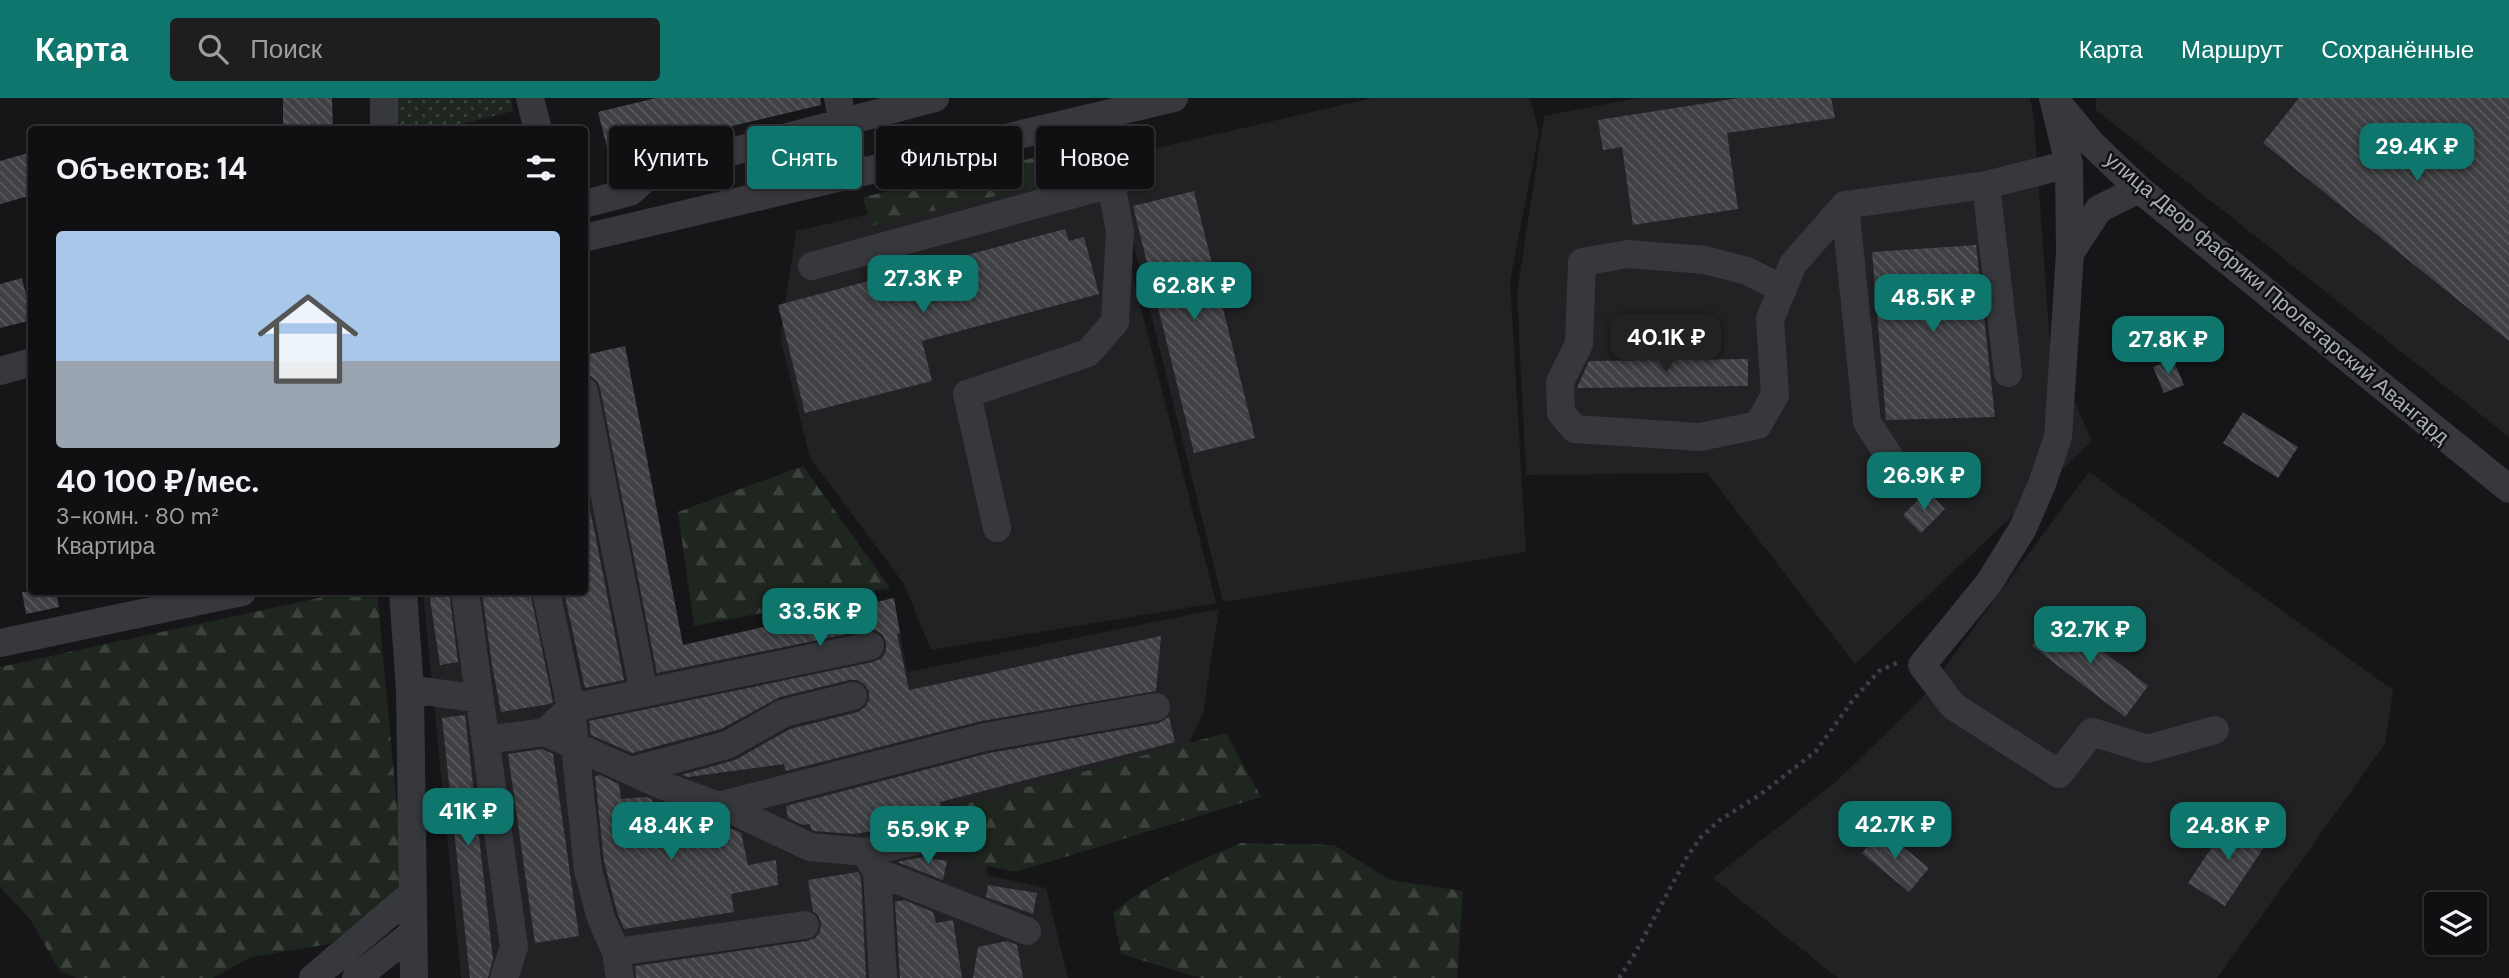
<!DOCTYPE html>
<html lang="ru">
<meta charset="utf-8">
<style>
:root{--surface:#101012;--page:#1e1e20;--text:#f1f3f6;--muted:#9c9d9f;--line:#303032;--accent:#0f766e}
body{margin:0;font-family:"DM Sans",sans-serif;background:var(--page);color:var(--text);height:100vh;display:flex;flex-direction:column;font-size:26px;white-space:nowrap}
*{box-sizing:border-box;margin:0}
p{font-size:23px;color:var(--muted)}
.icon{flex:none;width:38px;height:38px;fill:none;stroke:currentColor;stroke-width:2;stroke-linecap:round;stroke-linejoin:round}
.map{position:relative;flex:1;overflow:hidden}
.side{position:absolute;left:28px;top:28px;width:560px;height:469px;display:flex;flex-direction:column;background:var(--surface);border-radius:7px;box-shadow:0 2px 5px #0004,0 0 0 2px var(--line)}
.side>*{flex:none}
.hud{position:absolute;left:609px;top:28px;width:665px;height:63px;display:flex;gap:14px}
.fabs{position:absolute;left:2424px;top:794px;display:grid;gap:14px}
.fabs a{display:grid;place-items:center;width:63px;height:63px;border-radius:7px;background:var(--surface);box-shadow:0 2px 5px #0004,0 0 0 2px var(--line);font-size:35px}
.price{position:absolute;translate:-50% -60px;padding:0 16px;border-radius:14px;background:var(--accent);color:#fff;font-size:23px;line-height:46px;filter:drop-shadow(0 2px 4px #0008)}
.price::after{content:'';position:absolute;left:50%;top:42px;width:21px;height:16px;margin-left:-10px;background:inherit;clip-path:polygon(0 0,100% 0,50% 100%)}
.price.current{background:#222;color:#fff}
ul{padding:0;list-style:none}
li{display:grid;align-content:center;gap:14px;height:371px;padding:0 28px}
li span{display:grid;place-items:center;height:217px;border-radius:7px;color:#555}
li>.icon{margin-inline-start:auto}
span .icon{width:126px;height:126px;fill:#fffc;stroke-width:1}
li b{font-size:30px}
h2{display:flex;justify-content:space-between;align-items:center;height:84px;padding:0 28px;font-size:30px}
.chip{padding:0 24px;border-radius:7px;background:var(--surface);box-shadow:0 2px 5px #0004,0 0 0 2px var(--line);font-size:24px;line-height:63px}
.chip.current{background:var(--accent);color:#fff}
header{display:flex;align-items:center;gap:42px;box-sizing:border-box;height:98px;padding:0 35px;background:var(--accent);color:#fff}
header strong{font-size:33px}
nav{display:flex;gap:38px;margin-inline-start:auto;font-size:24px}
.search{width:490px;height:63px;background:var(--page);display:flex;align-items:center;gap:18px;box-sizing:border-box;padding:0 24px;border-radius:7px;color:var(--muted);font-size:26px}
.map>svg:first-child{display:block}
.built{fill:#222225}
.forest{fill:url(#forest-firs)}
.park{fill:url(#park-dots)}
.building{fill:url(#building-back-hatch)}
.lines{fill:none;stroke-linecap:round;stroke-linejoin:round}
.path{stroke:#3d3f44;stroke-width:4.5;stroke-dasharray:3.5 5;stroke-linecap:butt}
.minor{stroke:#37383d;stroke-width:28}
.labels{text-anchor:middle;stroke-width:5;stroke-linejoin:round;paint-order:stroke}
.street-label{font-size:21px;fill:#a8adb8;stroke:#111113}
</style>
<header>
<strong>Карта</strong>
<div class="search"><svg class="icon" aria-label="search" viewBox="0 0 24 24"><circle cx="10" cy="10" r="6"/><path d="M15 15l6 6"/></svg>Поиск</div>
<nav><a>Карта</a><a>Маршрут</a><a>Сохранённые</a></nav>
</header>
<div class="map">
<svg width="2509" height="880" viewBox="0 0 2509 880">
<defs>
<pattern id="forest-firs" width="22" height="20" patternUnits="userSpaceOnUse" patternTransform="scale(1.75)"><rect width="22" height="20" fill="#1e261f"/><path d="M5 1l3.5 6h-7zM16 11l3.5 6h-7z" fill="#3c433d"/></pattern>
<pattern id="park-dots" width="8" height="8" patternUnits="userSpaceOnUse" patternTransform="scale(1.75)"><rect width="8" height="8" fill="#1e261f"/><path d="M2 2h.1M6 6h.1" fill="none" stroke="#3c433d" stroke-width="1.8" stroke-linecap="round"/></pattern>
<pattern id="building-back-hatch" width="6" height="6" patternUnits="userSpaceOnUse" patternTransform="scale(1.75)"><rect width="6" height="6" fill="#404145"/><path d="M-1 5l2 2M0 0l6 6M5-1l2 2" fill="none" stroke="#595a5e"/></pattern>
</defs>
<rect width="100%" height="100%" fill="#161618"/>
<path class="built" d="M1372,0H1530L1539,34L1510,183L1526,454L1223,504L1135,153L1118,59Z
M1637,0H2030L2034,22L2050,247L2092,343L1855,566L1707,375L1526,377L1517,195L1544,18Z
M2096,0H2509V339L2096,12Z
M1113,60L1126,151L1216,505L931,552L904,486L810,360L780,239L796,133Z
M625,248L683,547L894,500L907,574L1219,511L1203,615L1185,654L990,699L987,777L1046,790L1068,880H461L423,494H584L585,257Z
M2089,374L2393,592L2385,646L2217,880H1838L1713,780L1837,683L1922,600Z"/>
<path class="forest" d="M1101,44L1107,71L871,128L863,99Z
M803,368L890,490L694,528L678,414Z
M346,494H377L405,796L329,846L251,859L213,880H76L60,873L30,821L0,789V569Z
M1226,635L1261,699L1016,774L955,761L958,708Z
M1241,745L1334,747L1390,782L1463,793L1457,880H1201L1121,856L1113,815C1150,783 1196,764 1241,745Z"/>
<path class="park" d="M397,0H511L513,13L443,31H402L397,20Z"/>
<path class="building" d="M283,0H332L333,32H283Z
M656,0H820L821,7L609,57L598,14Z
M1739,0H1831L1835,20L1727,35L1738,111L1633,127L1622,49L1603,52L1598,22Z
M2299,0H2509V243L2263,45Z
M32,54V97L0,106V63Z
M1194,93L1255,340L1194,355L1133,108Z
M1065,131L1069,143L1084,139L1099,196L922,243L932,283L805,315L778,207Z
M1976,147L1995,319L1886,322L1872,154Z
M22,180L32,222L0,230V186Z
M625,248L683,547L894,500L900,536H897L909,592L1161,538L1156,593L981,623L786,673L784,666L688,679L681,677L735,662L790,631L858,614L865,609L869,602V593L864,586L857,582H849L780,599L721,631L632,655L591,637L589,623L873,564L882,560L886,553V544L882,536L875,532H867L657,575L600,290L597,283L589,277L585,257Z
M1748,261V288L1577,290L1589,263Z
M2173,261L2184,287L2164,295L2153,269Z
M2243,314L2298,349L2278,380L2223,345Z
M584,381L624,582L585,590L564,494H584Z
M1927,393L1945,411L1921,435L1903,417Z
M22,494H56L59,509L26,516Z
M429,494H449L458,564L440,567Z
M482,494H530L553,604L550,606L501,614L492,567Z
M2056,517L2148,588L2125,619L2032,548Z
M465,617L493,861L488,880H470L442,620Z
M1169,619L1175,644L940,704L942,722L854,736L814,733L811,731L810,726L803,727L788,720L786,708L989,655L1159,625Z
M542,651L553,656L579,838L535,845L508,656Z
M600,677L619,686L621,701L646,699L652,701L654,718L683,713L703,720L704,727L716,724L741,735L748,767L776,762L778,787L731,796L734,814L624,831L617,814L604,763L595,678Z
M2232,719L2268,743L2225,808L2188,785Z
M1881,731L1929,770L1909,794L1862,755Z
M922,759L947,763L943,782L897,764Z
M858,774L861,779L866,880H636L635,868L807,843L815,840L820,834L821,825L818,817L813,813L808,782Z
M988,787L1037,795L1033,816L986,799Z
M904,802L933,814L936,825L953,822L962,880H900L895,804Z
M1007,843L1017,847L1023,880H973L978,849Z"/>
<g class="lines">
<path class="path" d="M1619,880L1633,859L1687,759L1701,739L1720,722L1761,696L1816,653L1853,602L1879,573L1901,563"/>
<path class="minor" d="M384,0V32
M530,0L538,32
M838,0L854,76
M2053,0L2069,66L2070,155L2058,339L2042,386L2023,430L1989,485L1922,567L1953,608L2059,676L2092,634L2147,651L2215,632
M2057,4L2091,45L2139,91L2509,391
M584,106L630,94L651,75L935,0
M584,140L1174,0
M2070,155L2099,111L2139,91
M812,168L1111,86
M1783,191L1747,173L1705,162L1628,156L1582,164L1579,246L1560,284L1561,315L1575,331L1700,339L1758,327L1775,297L1770,221L1793,166L1845,107
M0,273L32,264
M2008,275L1986,87L2069,66
M584,293L644,595
M1892,363L1867,324L1845,107L1986,87
M997,430L967,296L1088,255L1115,224L1120,133L1098,18
M403,494L410,591L414,880
M465,494L514,849L504,880
M546,494L571,610L588,772L601,820L616,854L620,880
M0,545L242,494
M410,591L480,601
M545,634L661,687L736,714L810,749L865,754L877,774L883,880
M486,642L545,634L571,610L870,548
M631,673L727,647L784,615L853,598
M718,708L985,639L1156,609
M865,754L939,738
M877,774L1027,833
M616,854L805,827
M313,880L411,797
M356,880L413,835"/>
</g>
<g class="labels">
<g class="street-label">
<text transform="translate(2277 200) rotate(40)" y="7">улица Двор фабрики Пролетарский Авангард</text>
</g>
</g>
</svg>
<div class="fabs">
<a><svg class="icon" aria-label="layers" viewBox="0 0 24 24"><path d="M12 4l9 5-9 5-9-5zM3 14l9 5 9-5"/></svg></a>
</div>
<b class="price" style="left:2417px;top:85px">29.4K ₽</b>
<b class="price" style="left:923px;top:217px">27.3K ₽</b>
<b class="price" style="left:1194px;top:224px">62.8K ₽</b>
<b class="price" style="left:1933px;top:236px">48.5K ₽</b>
<b class="price current" style="left:1666px;top:276px">40.1K ₽</b>
<b class="price" style="left:2168px;top:278px">27.8K ₽</b>
<b class="price" style="left:1924px;top:414px">26.9K ₽</b>
<b class="price" style="left:820px;top:550px">33.5K ₽</b>
<b class="price" style="left:2090px;top:568px">32.7K ₽</b>
<b class="price" style="left:468px;top:750px">41K ₽</b>
<b class="price" style="left:1895px;top:763px">42.7K ₽</b>
<b class="price" style="left:671px;top:764px">48.4K ₽</b>
<b class="price" style="left:2228px;top:764px">24.8K ₽</b>
<b class="price" style="left:928px;top:768px">55.9K ₽</b>
<div class="hud">
<a class="chip">Купить</a>
<a class="chip current">Снять</a>
<a class="chip">Фильтры</a>
<a class="chip">Новое</a>
</div>
<section class="side">
<h2>Объектов: 14<svg class="icon" aria-label="filters" viewBox="0 0 24 24"><path d="M4 7h16M4 17h16"/><circle cx="9" cy="7" r="2"/><circle cx="15" cy="17" r="2"/></svg></h2>
<ul>
<li><span style="background:linear-gradient(#a9c7e8 60%,#9aa5b1 0)"><svg class="icon" aria-label="home" viewBox="0 0 24 24"><path d="M3 11l9-7 9 7M6 9v11h12V9"/></svg></span><div><b>40 100 ₽/мес.</b><p>3-комн. · 80 m²</p><p>Квартира</p></div></li>
</ul>
</section>
</div>
